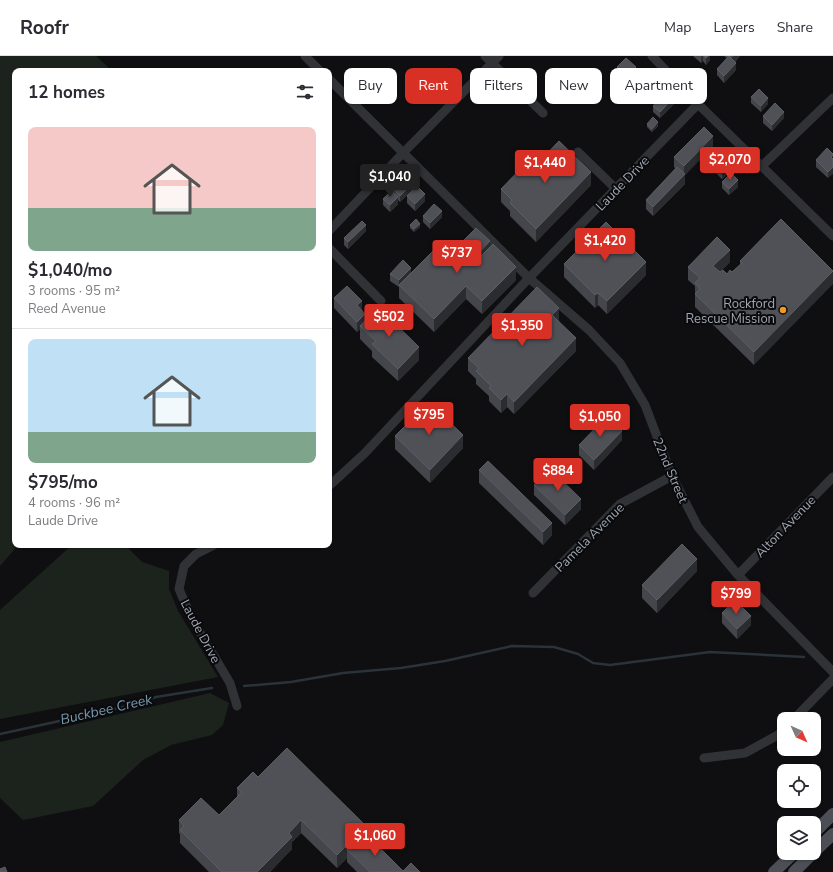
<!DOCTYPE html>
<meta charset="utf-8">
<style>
:root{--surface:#fff;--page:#f7f7f7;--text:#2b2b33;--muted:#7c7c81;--line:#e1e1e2;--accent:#d93025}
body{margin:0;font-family:"Nunito Sans",sans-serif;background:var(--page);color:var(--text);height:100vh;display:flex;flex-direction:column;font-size:15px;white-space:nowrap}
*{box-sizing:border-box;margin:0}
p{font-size:13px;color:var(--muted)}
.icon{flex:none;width:22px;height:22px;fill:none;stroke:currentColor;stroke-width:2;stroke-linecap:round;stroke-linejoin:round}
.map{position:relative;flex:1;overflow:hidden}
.sheet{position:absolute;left:12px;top:12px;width:320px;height:480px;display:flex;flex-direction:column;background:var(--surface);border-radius:8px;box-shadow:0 1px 3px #0004}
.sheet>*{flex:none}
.top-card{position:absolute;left:344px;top:12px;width:380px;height:36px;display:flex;gap:8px}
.needle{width:26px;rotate:135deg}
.fabs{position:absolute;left:777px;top:656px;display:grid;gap:8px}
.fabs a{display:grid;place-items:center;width:44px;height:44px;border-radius:8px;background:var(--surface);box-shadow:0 1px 3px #0004;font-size:20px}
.price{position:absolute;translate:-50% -34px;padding:0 9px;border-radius:4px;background:var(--accent);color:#fff;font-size:13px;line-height:26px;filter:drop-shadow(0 1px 2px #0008)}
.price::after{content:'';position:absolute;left:50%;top:24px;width:12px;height:9px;margin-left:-6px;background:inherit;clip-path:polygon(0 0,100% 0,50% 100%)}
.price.current{background:#222;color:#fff}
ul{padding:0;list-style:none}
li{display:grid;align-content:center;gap:8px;height:212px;padding:0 16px}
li+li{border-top:1px solid var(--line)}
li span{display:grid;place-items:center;height:124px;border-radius:8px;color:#555}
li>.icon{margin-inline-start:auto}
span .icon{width:72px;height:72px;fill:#fffc;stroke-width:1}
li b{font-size:17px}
h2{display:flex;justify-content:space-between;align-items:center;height:48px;padding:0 16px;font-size:17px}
.pill{padding:0 14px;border-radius:8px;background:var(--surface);box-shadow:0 1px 3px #0004;font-size:14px;line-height:36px}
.pill.current{background:var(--accent);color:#fff}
header{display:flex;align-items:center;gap:24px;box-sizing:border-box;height:56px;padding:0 20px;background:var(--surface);border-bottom:1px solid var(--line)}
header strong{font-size:19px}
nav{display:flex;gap:22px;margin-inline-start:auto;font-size:14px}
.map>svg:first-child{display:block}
.green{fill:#1c231c}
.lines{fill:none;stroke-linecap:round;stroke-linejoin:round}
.stream{stroke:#293339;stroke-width:2.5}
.minor{stroke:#303236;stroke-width:9}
.major{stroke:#4c4f55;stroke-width:12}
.wall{fill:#45464c}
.shaded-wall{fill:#2b2c30}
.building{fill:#4f5157;stroke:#5b5e65}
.poi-dot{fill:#f39825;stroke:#0a0a0c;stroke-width:1.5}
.labels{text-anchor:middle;stroke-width:4;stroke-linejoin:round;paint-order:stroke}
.street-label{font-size:13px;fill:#a0a7b2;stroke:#0a0a0c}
.poi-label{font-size:13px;fill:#a0a7b2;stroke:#0a0a0c;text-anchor:end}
.water-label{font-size:14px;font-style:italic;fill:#769aae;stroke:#0a0a0c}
</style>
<header>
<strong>Roofr</strong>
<nav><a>Map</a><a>Layers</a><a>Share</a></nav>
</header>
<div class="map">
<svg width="833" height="816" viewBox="0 0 833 816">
<rect width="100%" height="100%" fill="#0f0f11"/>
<path class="green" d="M0,0H96L112,15H15V489H18L0,510Z
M72,489H125L142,506L169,515V533L178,555L218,621L0,663V554Z
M210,637L229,647L223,669L212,679L171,689L143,704L93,750L23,764L0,742V686Z"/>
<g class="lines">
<path class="stream" d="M244,630L291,626L343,617L401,612L445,605L512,590L554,591L578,598L593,607L610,609L710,596L804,601
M0,678L128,650L156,641L212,632"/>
<path class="minor" d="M305,0L320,15
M485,0L543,57
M652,0L698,48L833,180
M329,23L529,222L589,274L620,307L645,349L672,420L698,471L738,519L833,616
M578,96L616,133
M762,110L833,42
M329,175L403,97L499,0
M329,192L381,245
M329,430L365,397L529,222L698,48
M214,489L196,498L184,510L179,533L192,563L230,627L237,650
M738,519L833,421
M533,537L620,448L672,420
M794,663L833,623
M704,702L745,697L778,679L784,673"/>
<path class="major" d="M814,777L833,758
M814,796L833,778
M774,816L794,797
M794,816L813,797"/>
</g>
<path class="wall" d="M693,0H710V4L706,9L703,5L701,7Z
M724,0H740L735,6L736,14L724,27L717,19V13L727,2Z
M617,11L636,17L627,27L617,18Z
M751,41L768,48L761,56L751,47Z
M676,46L660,62L653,56V50Z
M763,60L784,62L772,75L763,67Z
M647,68L658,70L652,76L647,71Z
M713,90L685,119V128L653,160L646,153V144L676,113L674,111V101Z
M833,98L828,122L816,111V104Z
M713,107L734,111L722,123L713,114Z
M537,108L591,129L536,186L510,160V155L501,146V133Z
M722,126L738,131L729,139L722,132Z
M416,130L400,146L398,144V148L390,156L383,149V143L391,135V131Z
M407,140L425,145L415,155L407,147Z
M423,160L442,161L430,173L423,166Z
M781,163L754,309L695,251V230L688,224V211L730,206L720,216L727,218L732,216L740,209V205Z
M410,169L420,171L414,176L410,172Z
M366,175L348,193L344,189V182Z
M490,191L516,224L482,258L466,243L434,276L399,242V230V231L390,225V218L411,217L450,198Z
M564,208L646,219L607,258L598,249L595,252L564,221Z
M334,242L362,254L365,264L419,304L398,325L372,301V295L360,283V273L357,276L334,252Z
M559,265L576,295L514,358L507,351L501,357L489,345V340L476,328V323L468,315V302Z
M395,380L463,392L430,427L395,393Z
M622,384L594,414L579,399V389Z
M479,414L552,479L543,489L479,427Z
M534,429L581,453L565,469L534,439Z
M697,515L657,557L642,542V529Z
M722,557L751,569L737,583L722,567Z
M258,721L366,778L403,815L420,816H357L347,806V802L337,812L301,777L292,786V793L270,816H209L180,787V778L179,777V764L219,759L237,741V732Z"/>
<path class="shaded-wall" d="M702,0H703V5L701,7V1Z
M707,0H710V4L706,9V2Z
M734,0H740L732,8V1Z
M736,7V14L724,27V20Z
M636,11V17L627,27V21Z
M676,39V46L660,62V56Z
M768,42V48L761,56V50Z
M784,56V62L772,75V69Z
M658,66V70L652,76V73Z
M713,80V90L685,119V128L653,160V151L684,119V110Z
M734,105V111L722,123V116Z
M833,111V118L828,122V116Z
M591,116V129L536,186V173Z
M416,124V130L400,146V140Z
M738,124V131L729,139V133Z
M425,138V145L415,155V148Z
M398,141V148L390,156V149Z
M442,155V161L430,173V167Z
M420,168V171L414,176V173Z
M366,169V175L348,193V186Z
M490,185V198L473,215V203Z
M730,194V206L713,223V210Z
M646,206V219L607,258V245Z
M516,211V224L482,258V245Z
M411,212V219L399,229V231V224Z
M833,215V228L754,309V296Z
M466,230V243L434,276V263Z
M598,237V249L595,252V239Z
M362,245V255L357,249Z
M559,252V265L552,272V259Z
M365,258V268L360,270V273L357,276V266Z
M576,282V295L514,358V346Z
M419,291V304L398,325V313Z
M507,338V351L501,357V344Z
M622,375V384L594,414V404Z
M463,379V392L430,427V414Z
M581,443V453L565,469V459Z
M552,467V479L543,489V476Z
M697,503V515L657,557V544Z
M751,560V569L737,583V573Z
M301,764V777L292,786V793L270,816H257L289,777Z
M366,770V783L347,794V802L337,812V799Z"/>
<path class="building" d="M704,0H708L706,2Z
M729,0L736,7L724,20L717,13Z
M626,2L636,11L627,21L617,11Z
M669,33L676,39L660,56L653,50Z
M759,33L768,42L761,50L751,41Z
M775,47L784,56L772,69L763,60Z
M653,61L658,66L652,73L647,68Z
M704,71L713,80L684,110L674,101Z
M559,85L591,116L536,173L510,147L512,144L501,133L531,102L537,108Z
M827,92L833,98V99L831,101L833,103V111L828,116L816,104Z
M726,96L734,105L722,116L713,107Z
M677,111L685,118L653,151L646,144Z
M407,115L416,124L400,140L391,131Z
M731,117L738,124L729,133L722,126Z
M417,130L425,138L415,148L407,140Z
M391,135L398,141L390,149L383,143Z
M434,148L442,155L430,167L423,160Z
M416,163L420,168L414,173L410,169Z
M781,163L833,215L754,296L695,238L700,233L695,227L700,222L688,211L717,181L730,194L713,210L720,216L723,214L727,218L730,214L732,216L742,207L740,205Z
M362,165L366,169L348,186L344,182Z
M606,166L646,206L607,245L598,237L595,239L564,208Z
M476,172L490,185L473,203L476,205L493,188L516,211L482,245L466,230L434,263L399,229L440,188L450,198Z
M403,204L411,212L399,224L390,218Z
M347,230L362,245L357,249L365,258L357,266L334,242Z
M537,231L559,252L552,259L576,282L514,346L507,338L501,344L489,332L491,330L476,315L479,312L468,302Z
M378,251L419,291L398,313L372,288L376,285L360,270Z
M429,346L463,379L430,414L395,380Z
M607,360L622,375L594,404L579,389Z
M488,405L552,467L543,476L479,414Z
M550,413L581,443L565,459L534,429Z
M682,488L697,503L657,544L642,529Z
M735,544L751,560L737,573L722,557Z
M287,692L366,770L337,799L301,764L289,777L292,781L257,816H222L180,774L184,770L179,764L201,742L219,759L242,736L237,732L253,716L258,721Z
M364,776L403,815L411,807L420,816H370L347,794Z
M5,811L7,816H0V813Z"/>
<circle class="poi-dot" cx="783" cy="254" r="4"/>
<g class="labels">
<g class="street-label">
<text transform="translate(622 127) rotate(-46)" y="5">Laude Drive</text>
<text transform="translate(671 414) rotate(67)" y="5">22nd Street</text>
<text transform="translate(785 470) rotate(-46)" y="5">Alton Avenue</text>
<text transform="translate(589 481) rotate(-45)" y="5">Pamela Avenue</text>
<text transform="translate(201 575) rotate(62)" y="5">Laude Drive</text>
</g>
<g class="poi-label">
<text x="775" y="252">Rockford<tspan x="775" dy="15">Rescue Mission</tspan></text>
</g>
<g class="water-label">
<text transform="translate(106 653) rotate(-13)" y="5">Buckbee Creek</text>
</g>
</g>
</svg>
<div class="fabs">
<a><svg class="needle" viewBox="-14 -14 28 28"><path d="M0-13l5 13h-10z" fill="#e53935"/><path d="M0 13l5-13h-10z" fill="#7c7c81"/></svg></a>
<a><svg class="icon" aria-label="locate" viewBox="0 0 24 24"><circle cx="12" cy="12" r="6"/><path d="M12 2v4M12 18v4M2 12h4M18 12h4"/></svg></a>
<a><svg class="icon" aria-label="layers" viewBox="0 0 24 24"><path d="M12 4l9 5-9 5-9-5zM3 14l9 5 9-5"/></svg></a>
</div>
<b class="price" style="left:730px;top:125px">$2,070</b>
<b class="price" style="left:545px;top:128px">$1,440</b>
<b class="price current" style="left:390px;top:142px">$1,040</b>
<b class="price" style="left:605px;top:206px">$1,420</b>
<b class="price" style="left:457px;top:218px">$737</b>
<b class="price" style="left:389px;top:282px">$502</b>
<b class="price" style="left:522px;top:291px">$1,350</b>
<b class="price" style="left:429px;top:380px">$795</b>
<b class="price" style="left:600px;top:382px">$1,050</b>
<b class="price" style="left:558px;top:436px">$884</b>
<b class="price" style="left:736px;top:559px">$799</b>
<b class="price" style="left:375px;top:801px">$1,060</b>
<div class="top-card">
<a class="pill">Buy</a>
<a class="pill current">Rent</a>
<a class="pill">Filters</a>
<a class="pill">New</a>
<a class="pill">Apartment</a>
</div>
<section class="sheet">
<h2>12 homes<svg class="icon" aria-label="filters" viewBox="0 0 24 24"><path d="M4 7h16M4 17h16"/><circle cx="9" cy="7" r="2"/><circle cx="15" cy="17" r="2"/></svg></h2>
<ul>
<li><span style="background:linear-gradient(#f6c9c9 65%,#7fa58c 0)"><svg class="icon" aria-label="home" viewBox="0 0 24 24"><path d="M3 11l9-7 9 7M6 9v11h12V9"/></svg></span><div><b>$1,040/mo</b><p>3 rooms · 95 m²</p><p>Reed Avenue</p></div></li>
<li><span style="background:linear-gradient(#bfe0f5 75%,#7fa58c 0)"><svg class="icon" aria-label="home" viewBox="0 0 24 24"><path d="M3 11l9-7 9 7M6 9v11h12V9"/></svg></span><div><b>$795/mo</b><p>4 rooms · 96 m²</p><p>Laude Drive</p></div></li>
</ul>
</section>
</div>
